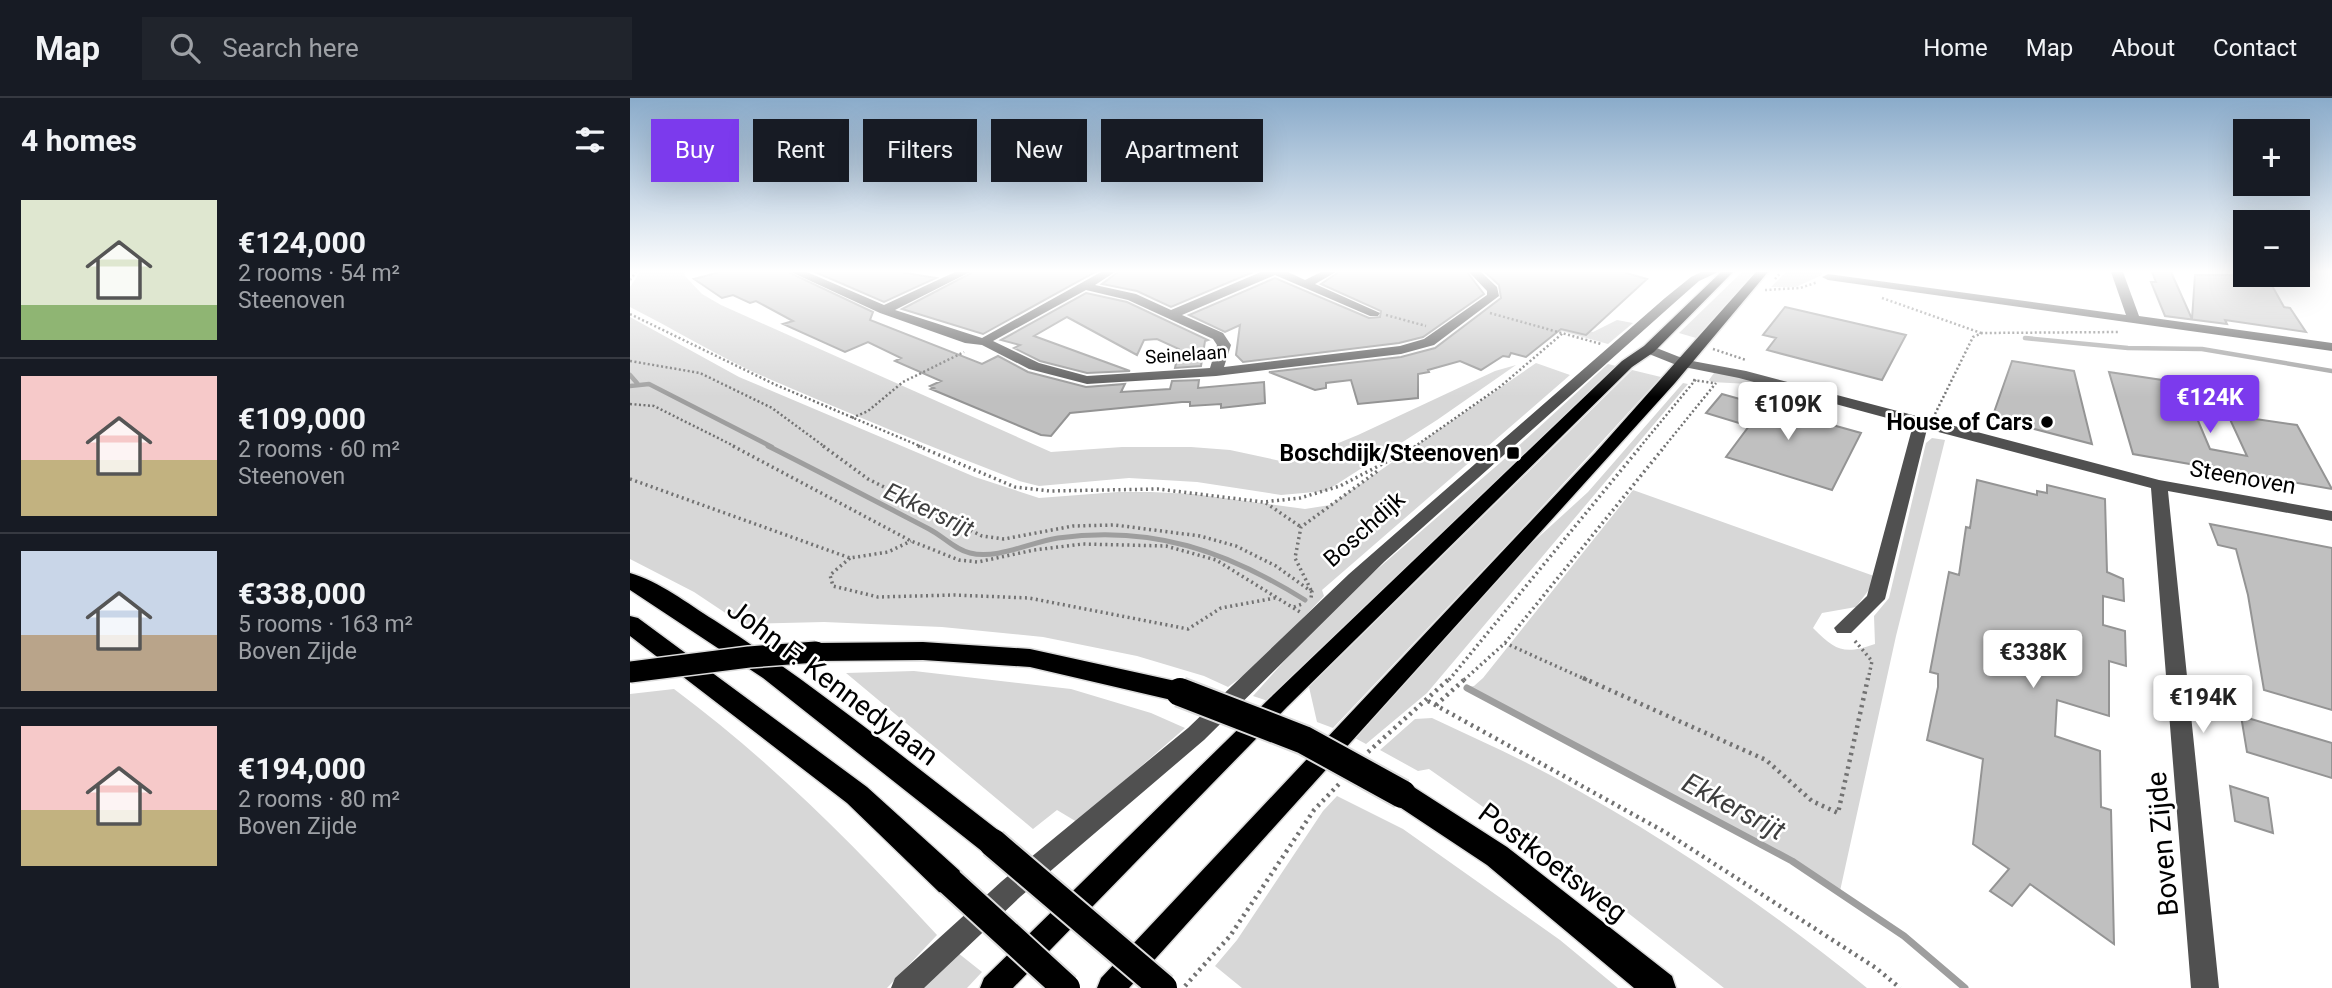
<!DOCTYPE html>
<meta charset="utf-8">
<style>
:root{--surface:#171b24;--page:#20242c;--text:#f1f3f6;--muted:#9ea1a6;--line:#363941;--accent:#7c3aed}
body{margin:0;font-family:Roboto,sans-serif;background:var(--page);color:var(--text);height:100vh;display:flex;flex-direction:column;font-size:26px;white-space:nowrap}
*{box-sizing:border-box;margin:0}
p{font-size:23px;color:var(--muted)}
.icon{flex:none;width:38px;height:38px;fill:none;stroke:currentColor;stroke-width:2;stroke-linecap:round;stroke-linejoin:round}
.map{position:relative;flex:1;overflow:hidden}
.details{display:flex;flex-direction:column;background:var(--surface);width:630px}
.details>*{flex:none}
.guide{position:absolute;left:21px;top:21px;width:665px;height:63px;display:flex;gap:14px}
.controls{position:absolute;left:1603px;top:21px;display:grid;gap:14px}
.controls a{display:grid;place-items:center;width:77px;height:77px;border-radius:0px;background:var(--surface);box-shadow:0 7px 28px #0002;font-size:35px}
.price{position:absolute;translate:-50% -60px;padding:0 16px;border-radius:7px;background:#fff;color:#222;font-size:23px;line-height:46px;filter:drop-shadow(0 2px 4px #0008)}
.price::after{content:'';position:absolute;left:50%;top:42px;width:21px;height:16px;margin-left:-10px;background:inherit;clip-path:polygon(0 0,100% 0,50% 100%)}
.price.current{background:var(--accent);color:#fff}
ul{padding:0;list-style:none}
li{display:flex;align-items:center;gap:21px;height:175px;padding:0 21px}
li+li{border-top:2px solid var(--line)}
li span{display:grid;place-items:center;flex:none;width:196px;height:140px;border-radius:0px;color:#555}
li>.icon{margin-inline-start:auto}
span .icon{width:84px;height:84px;fill:#fffc;stroke-width:1}
li b{font-size:30px}
h2{display:flex;justify-content:space-between;align-items:center;height:84px;padding:0 21px;font-size:30px}
.pill{padding:0 24px;border-radius:0px;background:var(--surface);box-shadow:0 7px 28px #0002;font-size:24px;line-height:63px}
.pill.current{background:var(--accent);color:#fff}
header{display:flex;align-items:center;gap:42px;box-sizing:border-box;height:98px;padding:0 35px;background:var(--surface);border-bottom:2px solid var(--line)}
header strong{font-size:33px}
nav{display:flex;gap:38px;margin-inline-start:auto;font-size:24px}
.search{width:490px;height:63px;background:var(--page);display:flex;align-items:center;gap:18px;box-sizing:border-box;padding:0 24px;border-radius:0px;color:var(--muted);font-size:26px}
main{display:flex;flex:1;min-height:0}
.map>svg:first-child{display:block}
.green{fill:#d7d7d7}
.lines{fill:none;stroke-linecap:round;stroke-linejoin:round}
.stream-far2{stroke:#9e9e9e;stroke-width:4.5}
.stream-far1{stroke:#9e9e9e;stroke-width:5}
.stream{stroke:#9e9e9e;stroke-width:7}
.building{fill:#c0c0c0;stroke:#949494;stroke-width:2}
.major-casing{stroke:#dbdbdb;stroke-width:3}
.highway-casing{stroke:#dbdbdb;stroke-width:3}
.path-far2{stroke:#727272;stroke-width:2.5;stroke-dasharray:2 2.5;stroke-linecap:butt}
.path-far1{stroke:#727272;stroke-width:3.5;stroke-dasharray:2 3.5;stroke-linecap:butt}
.path{stroke:#727272;stroke-width:4.5;stroke-dasharray:2.5 4.5;stroke-linecap:butt}
.minor{fill:#505050;fill-rule:evenodd}
.major{fill:#000;fill-rule:evenodd}
.highway{fill:#000;fill-rule:evenodd}
.highway-bridge-far1-casing{stroke:#dbdbdb;stroke-width:24;stroke-linecap:butt}
.highway-bridge-casing{stroke:#dbdbdb;stroke-width:32;stroke-linecap:butt}
.highway-bridge-far1{stroke:#000;stroke-width:21}
.highway-bridge{stroke:#000;stroke-width:28}
.poi-dot{fill:#000;stroke:#fff;stroke-width:2.5}
.labels{text-anchor:middle;stroke-width:5;stroke-linejoin:round;paint-order:stroke}
.far-street-label{font-size:19px;fill:#000;stroke:#fff}
.poi-label{font-size:23px;font-weight:bold;fill:#000;stroke:#fff;text-anchor:end}
.street-label{font-size:23px;fill:#000;stroke:#fff}
.water-label{font-size:24px;font-style:italic;fill:#3f3f3f;stroke:#fff}
.near-street-label{font-size:28px;fill:#000;stroke:#fff}
.near-water-label{font-size:28px;font-style:italic;fill:#3f3f3f;stroke:#fff}
</style>
<header>
<strong>Map</strong>
<div class="search"><svg class="icon" aria-label="search" viewBox="0 0 24 24"><circle cx="10" cy="10" r="6"/><path d="M15 15l6 6"/></svg>Search here</div>
<nav><a>Home</a><a>Map</a><a>About</a><a>Contact</a></nav>
</header>
<main>
<section class="details">
<h2>4 homes<svg class="icon" aria-label="filters" viewBox="0 0 24 24"><path d="M4 7h16M4 17h16"/><circle cx="9" cy="7" r="2"/><circle cx="15" cy="17" r="2"/></svg></h2>
<ul>
<li><span style="background:linear-gradient(#dfe7d0 75%,#8fb573 0)"><svg class="icon" aria-label="home" viewBox="0 0 24 24"><path d="M3 11l9-7 9 7M6 9v11h12V9"/></svg></span><div><b>€124,000</b><p>2 rooms · 54 m²</p><p>Steenoven</p></div></li>
<li><span style="background:linear-gradient(#f6c9c9 60%,#c2b280 0)"><svg class="icon" aria-label="home" viewBox="0 0 24 24"><path d="M3 11l9-7 9 7M6 9v11h12V9"/></svg></span><div><b>€109,000</b><p>2 rooms · 60 m²</p><p>Steenoven</p></div></li>
<li><span style="background:linear-gradient(#c9d6e8 60%,#b9a48a 0)"><svg class="icon" aria-label="home" viewBox="0 0 24 24"><path d="M3 11l9-7 9 7M6 9v11h12V9"/></svg></span><div><b>€338,000</b><p>5 rooms · 163 m²</p><p>Boven Zijde</p></div></li>
<li><span style="background:linear-gradient(#f6c9c9 60%,#c2b280 0)"><svg class="icon" aria-label="home" viewBox="0 0 24 24"><path d="M3 11l9-7 9 7M6 9v11h12V9"/></svg></span><div><b>€194,000</b><p>2 rooms · 80 m²</p><p>Boven Zijde</p></div></li>
</ul>
</section>
<div class="map">
<svg width="1702" height="890" viewBox="0 0 1702 890">
<rect width="100%" height="100%" fill="#fff"/>
<path class="green" d="M10,174H55L54,177L72,196L91,207L421,354L492,349H561L600,352L660,365L728,337L865,273L886,267L807,322L696,393L651,397L567,384L499,380L409,388L389,383C304,350 220,316 137,280C90,260 46,232 0,209V189Z
M1112,174H1125L1066,240L1049,235Z
M1156,174H1191L1192,177L1166,189H1141Z
M0,219L109,279L345,379L409,400L488,394H521L563,396L675,411L700,407L906,265L940,277L692,492L694,498L629,566L598,589L574,578L507,558L413,539L312,529L194,524L112,526L64,494L0,461Z
M987,222L1003,225L978,246L906,226L939,228L963,234Z
M978,266L986,268L638,603L623,598L699,513L871,364Z
M1002,272L1031,279L885,438L703,630L687,624L679,589Z
M1084,275L1102,277L1200,304L1120,286L1081,284L1079,282Z
M1053,285L1058,286L797,595L736,646L723,639L901,446L958,394Z
M1302,340L1315,342L1266,538L1210,793L1116,738L838,589L844,588L853,580L1003,392L1244,478L1241,489L1226,509L1192,515L1183,530C1206,553 1214,557 1245,546L1244,518L1259,500L1296,345Z
M284,573L441,591L521,615L555,630L447,724L427,712L403,731L216,575Z
M44,591C141,663 225,748 307,837L257,890H0V596Z
M802,620C842,639 883,657 922,678C1034,739 1139,810 1237,890H1094L943,772L799,671L788,673L750,652L785,621Z
M707,698L773,731L930,842L988,890H612L585,868L607,842L693,713Z
M323,851L352,874L337,890H288Z"/>
<g class="lines">
<path class="stream-far2" d="M1395,240L1498,250L1572,251L1702,273
M0,277L7,285
M0,288L19,286L142,349"/>
<path class="stream-far1" d="M138,348C192,375 245,403 299,431C313,438 325,452 340,455C367,462 401,444 428,440C523,427 596,453 675,502"/>
<path class="stream" d="M837,590L1162,763L1274,838L1335,890"/>
</g>
<path class="building" d="M90,174H158L243,214L240,222L352,266L368,258L398,274L456,289L495,286L491,294L540,291L542,283L569,282L568,290L634,284L635,305L591,310V306L560,308V304H552L440,315L421,338L411,337L301,291L304,290L300,288L311,283L265,263L271,260L238,244L215,254L153,226L163,223L126,203L120,205L103,197L92,200L64,181Z
M185,174H270L306,180L254,204Z
M343,174H465L353,236L272,211Z
M488,174H623L541,209L507,193L472,186Z
M709,174H837L854,196L793,239L769,245L613,264L606,257L610,227L595,234L559,217L645,180L739,220L750,219L751,213L691,186Z
M855,174H993L1017,181L956,237L931,231L896,259L881,255L879,259L873,258L851,272L830,263L798,272L799,274L788,276V300L728,306L721,282L696,285V290L685,292L639,274L771,259L805,250L871,200L869,187Z
M1522,174H1541L1562,221L1565,177H1636L1654,209L1660,210L1676,234L1595,222L1597,226L1535,218L1521,184H1526Z
M456,195L497,204L578,242L575,243L571,268L545,270L549,251L527,241L514,242L507,257L437,219L404,238L500,273L457,275L410,263L384,250L390,247L371,242Z
M1155,209L1276,237L1252,282L1137,252L1146,240L1133,237Z
M1382,263L1444,273L1462,346L1362,320Z
M1479,274L1552,285L1580,351L1617,358L1598,317L1667,327L1702,391L1503,356Z
M1092,296L1231,335L1202,392L1096,359L1119,328L1076,315Z
M1347,382L1407,397V393L1417,395V387L1475,401L1477,474L1493,481L1494,503L1473,498V527L1495,533L1496,568L1479,563V618L1427,602L1425,638L1470,653L1471,709L1481,712L1484,846L1400,786L1382,808L1360,793L1379,771L1343,746L1353,661L1297,642L1308,589V576L1300,574L1319,474L1329,477L1336,429L1340,430Z
M1580,426L1702,450V612L1634,592L1618,497L1606,451L1588,447Z
M1611,618L1702,645V680L1617,654Z
M1600,688L1638,700L1643,735L1605,723Z"/>
<g class="lines">
<g class="major-casing">
<path id="major" d="M1091,174H1103L1024,254L1002,269L657,609L383,890H350L354,880L643,597L992,263L1014,248Z
M1126,174H1138L1045,285L499,890H467L471,880L965,355Z"/>
</g>
<g class="highway-casing">
<path id="highway" d="M0,475C29,483 58,506 84,522C185,587 278,663 373,736L377,745L373,754L363,758L353,754L133,580L0,492Z
M0,518L8,520L237,689L331,774L335,784L331,794L320,798L309,794L217,705L0,538Z
M293,544L400,551L550,584L559,587L562,594L559,601L550,604L400,569L293,562L186,563L178,560L174,554L178,548L186,545Z
M772,684L782,688L877,749L1042,878L1046,890H1004L857,767L762,704L758,696L762,688Z"/>
</g>
<path class="path-far2" d="M1145,181L1151,174
M0,182L6,174
M1135,192L1170,190L1188,184
M1252,200L1351,235
M860,215L971,246
M0,216L146,287L292,349
M756,217L796,228
M1083,251L1116,262
M0,263L70,275L142,310L195,349
M1063,282L1083,285
M0,306L24,308L106,349
M1305,316L1343,239L1352,235L1490,234
M222,320L238,313L273,284L334,254
M784,349L871,288L933,235
M1010,349L1067,280
M1034,349L1086,285"/>
<path class="path-far1" d="M103,348L281,443L329,462L348,464L404,452L453,446L536,448L586,462L670,514
M193,348L238,381L352,438L374,441L443,428L485,427L570,438L606,448L646,468L682,494L681,500
M288,348L385,389L420,393L528,391L633,404L670,400L710,388L787,348
M0,381L220,460L258,454L281,443
M636,405L671,429
M220,460L200,477L203,488L248,499L324,497L399,500L558,531L591,510L645,500
M681,492L665,460L671,429L749,372
M664,509L672,506
M1225,543L1242,563L1238,582
M875,545L1035,348
M819,582L1011,348
M834,582L875,545L957,582"/>
<path class="path" d="M953,580L1136,662L1182,703L1208,715L1238,580
M798,603L1035,734L1246,870L1270,890
M806,607L836,580
M738,654L820,580
M555,888L600,838L684,712L709,686"/>
<path class="minor" d="M161,174H177L254,207L325,174H340L265,212L352,240L471,174H485L465,187L506,196L541,212L631,174H658L675,182L691,174H706L685,186L750,215L748,218H740L645,177L552,217L593,235L601,247L594,269L770,248L794,241L857,197V193L839,174H851L867,189L869,198L804,247L771,256L586,278L457,286L399,271L352,247L335,245L250,215ZM456,192L498,202L583,241L587,247L580,270L457,278L409,265L363,243Z
M1071,174H1088L1069,183L1043,206L755,463L574,642L390,799L294,890H261L265,880L372,783L558,630L719,476L1035,200L1061,179Z
M1481,174H1493L1509,218L1702,245V253L1198,182L1192,179L1198,176L1496,217Z
M1019,247L1057,262L1116,273L1529,382L1702,413V423L1538,393L1589,890H1561L1521,390L1297,331L1255,501L1221,535H1207L1204,530L1237,498L1283,327L1109,280L1049,268L1014,254V248Z"/>
<use href="#major" class="major"/>
<use href="#highway" class="highway"/>
<g class="highway-bridge-far1-casing">
<path id="highway-bridge-far1" d="M0,574L119,559L186,554"/>
</g>
<g class="highway-bridge-casing">
<path id="highway-bridge" d="M550,594L674,642L772,696
M363,745L533,890
M320,784L436,890"/>
</g>
<use href="#highway-bridge-far1" class="highway-bridge-far1"/>
<use href="#highway-bridge" class="highway-bridge"/>
</g>
<linearGradient id="sky" x2="0" y2="1"><stop stop-color="#8aabca"/><stop offset="0.58" stop-color="#fff"/><stop offset="1" stop-color="#fff" stop-opacity="0"/></linearGradient>
<rect width="1702" height="299" fill="url(#sky)"/>
<g class="poi-dot">
<circle cx="1417" cy="324" r="7"/>
<rect x="876" y="348" width="14" height="14" rx="3.5"/>
</g>
<g class="labels">
<g class="far-street-label">
<text transform="translate(556 256) rotate(-4)" y="7">Seinelaan</text>
</g>
<g class="poi-label">
<text x="1403" y="332">House of Cars</text>
<text x="869" y="363">Boschdijk/Steenoven</text>
</g>
<g class="street-label">
<text transform="translate(1613 379) rotate(10)" y="8">Steenoven</text>
<text transform="translate(734 431) rotate(-42)" y="8">Boschdijk</text>
</g>
<g class="water-label">
<text transform="translate(299 412) rotate(25)" y="8">Ekkersrijt</text>
</g>
<g class="near-street-label">
<text transform="translate(203 584) rotate(37)" y="10">John F. Kennedylaan</text>
<text transform="translate(1532 746) rotate(-95)" y="10">Boven Zijde</text>
<text transform="translate(923 764) rotate(37)" y="10">Postkoetsweg</text>
</g>
<g class="near-water-label">
<text transform="translate(1104 708) rotate(28)" y="10">Ekkersrijt</text>
</g>
</g>
</svg>
<div class="controls">
<a>+</a>
<a>−</a>
</div>
<b class="price current" style="left:1580px;top:337px">€124K</b>
<b class="price" style="left:1158px;top:344px">€109K</b>
<b class="price" style="left:1403px;top:592px">€338K</b>
<b class="price" style="left:1573px;top:637px">€194K</b>
<div class="guide">
<a class="pill current">Buy</a>
<a class="pill">Rent</a>
<a class="pill">Filters</a>
<a class="pill">New</a>
<a class="pill">Apartment</a>
</div>
</div>
</main>
